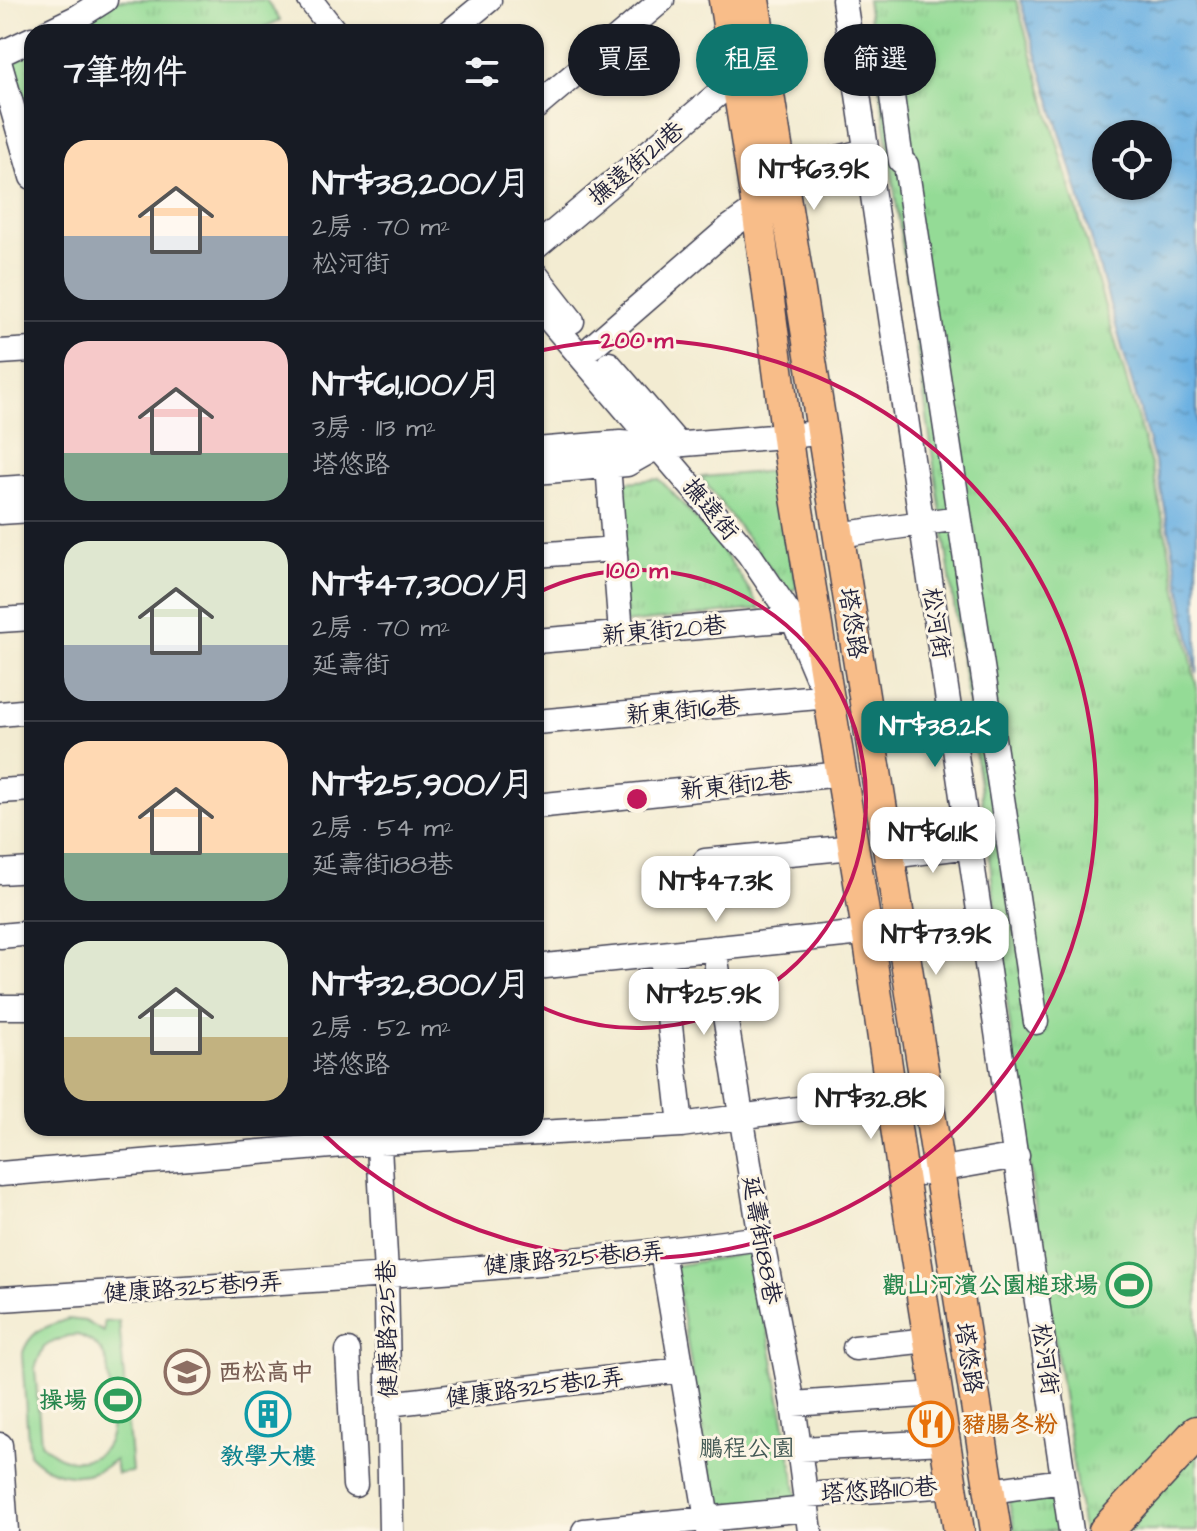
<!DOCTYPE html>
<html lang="zh-TW">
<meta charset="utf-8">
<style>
:root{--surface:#171b24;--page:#20242c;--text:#f1f3f6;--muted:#9ea1a6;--line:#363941;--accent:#0f766e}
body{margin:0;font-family:"Architects Daughter","LXGW WenKai TC",sans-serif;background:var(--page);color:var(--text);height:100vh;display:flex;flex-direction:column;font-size:30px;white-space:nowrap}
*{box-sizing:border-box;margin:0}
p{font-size:26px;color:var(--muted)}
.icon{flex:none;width:44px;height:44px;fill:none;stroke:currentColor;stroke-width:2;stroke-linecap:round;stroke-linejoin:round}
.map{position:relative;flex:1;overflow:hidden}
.details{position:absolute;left:24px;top:24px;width:520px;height:1112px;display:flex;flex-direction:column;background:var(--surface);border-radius:24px;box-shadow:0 2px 6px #0004}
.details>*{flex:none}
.guide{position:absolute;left:568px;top:24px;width:508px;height:72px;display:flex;gap:16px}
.fabs{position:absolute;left:1092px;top:120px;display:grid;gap:16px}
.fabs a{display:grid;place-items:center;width:80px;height:80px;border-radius:50%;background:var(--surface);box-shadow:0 2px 6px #0004;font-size:40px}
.price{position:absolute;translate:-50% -68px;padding:0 18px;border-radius:16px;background:#fff;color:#222;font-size:26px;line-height:52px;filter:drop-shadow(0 2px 4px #0008)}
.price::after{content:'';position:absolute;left:50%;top:48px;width:24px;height:18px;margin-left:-12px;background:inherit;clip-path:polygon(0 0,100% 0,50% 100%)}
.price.current{background:var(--accent);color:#fff}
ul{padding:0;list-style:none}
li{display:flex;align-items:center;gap:24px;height:200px;padding:0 40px}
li+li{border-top:2px solid var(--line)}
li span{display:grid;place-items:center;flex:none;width:224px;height:160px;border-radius:24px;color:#555}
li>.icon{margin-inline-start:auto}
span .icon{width:96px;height:96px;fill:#fffc;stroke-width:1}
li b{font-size:34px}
h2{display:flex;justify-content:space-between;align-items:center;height:96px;padding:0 40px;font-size:34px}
.tag{padding:0 28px;border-radius:36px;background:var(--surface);box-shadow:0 2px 6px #0004;font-size:28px;line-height:72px}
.tag.current{background:var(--accent);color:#fff}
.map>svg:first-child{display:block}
.green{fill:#94db96;stroke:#5b7e68;stroke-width:2;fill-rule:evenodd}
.park{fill:url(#park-tufts);stroke:#5b7e68;stroke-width:2}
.water{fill:url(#water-ripples);stroke:#476a8e;stroke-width:2;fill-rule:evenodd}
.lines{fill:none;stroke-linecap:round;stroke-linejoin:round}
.minor-casing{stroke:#414052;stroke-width:27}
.major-casing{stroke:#414052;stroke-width:33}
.highway-casing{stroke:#414052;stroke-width:37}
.minor{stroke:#fff;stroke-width:24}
.major{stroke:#f8bd89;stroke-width:30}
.highway{stroke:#f8bd89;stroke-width:34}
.ring{fill:none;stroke:#c2185b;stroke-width:4}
.labels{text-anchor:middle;stroke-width:6;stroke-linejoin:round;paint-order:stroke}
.street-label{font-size:24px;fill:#22223b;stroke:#fcf5e5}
.leisure-label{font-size:24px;font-weight:bold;fill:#27864d;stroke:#fcf5e5;text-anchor:end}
.education-label{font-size:24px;font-weight:bold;fill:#785e54;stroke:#fcf5e5;text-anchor:start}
.food-label{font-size:24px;font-weight:bold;fill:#c56008;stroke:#fcf5e5;text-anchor:start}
.park-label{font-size:24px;fill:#445a56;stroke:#fcf5e5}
.culture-label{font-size:24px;font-weight:bold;fill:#0d838f;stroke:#fcf5e5}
.centre{fill:#c2185b;stroke:#fcf5e5;stroke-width:4}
.ring-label{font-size:24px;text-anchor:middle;font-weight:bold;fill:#c2185b;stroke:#fcf5e5;stroke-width:6;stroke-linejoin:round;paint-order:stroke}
</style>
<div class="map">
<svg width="1197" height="1531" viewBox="0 0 1197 1531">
<defs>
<pattern id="park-tufts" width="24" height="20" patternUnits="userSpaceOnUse" patternTransform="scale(2)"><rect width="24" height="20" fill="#94db96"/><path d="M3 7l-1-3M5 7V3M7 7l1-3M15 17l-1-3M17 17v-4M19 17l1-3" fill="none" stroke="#7fbc82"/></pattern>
<pattern id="water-ripples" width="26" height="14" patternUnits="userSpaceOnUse" patternTransform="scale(2)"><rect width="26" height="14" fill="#6cb1e2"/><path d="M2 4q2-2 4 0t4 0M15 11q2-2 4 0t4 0" fill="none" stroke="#5890b8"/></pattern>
</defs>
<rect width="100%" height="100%" fill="#fcf5e5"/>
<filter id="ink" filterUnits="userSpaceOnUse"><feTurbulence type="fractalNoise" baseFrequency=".0125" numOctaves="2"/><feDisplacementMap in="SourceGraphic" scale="16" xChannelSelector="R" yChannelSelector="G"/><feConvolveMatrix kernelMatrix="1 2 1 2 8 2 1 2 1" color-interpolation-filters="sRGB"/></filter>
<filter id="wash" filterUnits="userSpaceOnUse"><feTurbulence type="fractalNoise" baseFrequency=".006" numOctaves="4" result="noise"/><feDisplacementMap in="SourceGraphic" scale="32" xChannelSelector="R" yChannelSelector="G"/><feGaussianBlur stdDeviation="1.8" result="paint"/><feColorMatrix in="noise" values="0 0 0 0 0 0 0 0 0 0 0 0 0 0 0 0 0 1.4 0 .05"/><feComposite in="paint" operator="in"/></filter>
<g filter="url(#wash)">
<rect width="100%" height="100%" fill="#f3ecd2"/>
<path class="green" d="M68,1319L85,1321L104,1332V1322L119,1321L132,1472L117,1474L115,1460C87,1482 54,1480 29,1454L22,1355C30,1330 45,1327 68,1319ZM78,1335C93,1341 101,1347 107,1363C109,1394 127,1457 80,1460C63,1461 53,1455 41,1443L35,1368L44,1346L67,1336Z"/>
<path class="park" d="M116,0H266L280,20L254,32H61Z
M867,0H1016L1154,475L1197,689V1531H1083L1016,1074L983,806Z
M32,46V115L8,57Z
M775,471L797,587L789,593L701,477Z
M659,479C698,519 734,560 760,609L625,623L616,483Z
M754,1252L798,1500L715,1505L674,1266Z
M1069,1488L1075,1531H1015L1007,1493Z"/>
<path class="water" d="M1020,0H1197V673L1158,474L1073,175ZM1106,134H1158V186H1106Z"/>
</g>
<g filter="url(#ink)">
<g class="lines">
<g class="minor-casing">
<path id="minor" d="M310,0L335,32
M844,0L1071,1531
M47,32L78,17L105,0
M450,32L489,0
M0,54L32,39
M0,65L32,177
M892,96L901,161L906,165L1036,1022
M536,107L662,0
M780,172L866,151
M536,247L736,79L748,77
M536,275L572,321
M536,304L749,554L793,619L817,676
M593,346L730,227L757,208L772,205
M0,352L32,350
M609,364L678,444
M536,450L620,443L659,446L821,433
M536,472L627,464L659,446
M609,478L621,633
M0,489L32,487
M0,512L32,510
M838,535L959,518
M536,555L615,549
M0,620L32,618
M536,641L793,619
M0,714L32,711
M536,722L830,696
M0,791L32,789
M536,806L841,774
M890,856L970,846
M705,861L854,847
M0,872L32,870
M0,936L32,933
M714,948L761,1238L793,1404L810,1531
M662,954L681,1125
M536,967L901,929
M0,1007H32
M378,1128L386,1274L391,1531
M0,1174L379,1142L681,1125L892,1096
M903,1176L1017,1156
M662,1252L709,1531
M0,1299C253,1283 509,1273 761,1238
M855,1348L928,1340
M348,1351L355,1485
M388,1404L681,1370
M793,1404L937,1394
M0,1445L6,1531
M800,1449L945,1442
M990,1491L1063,1481
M806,1495L951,1485
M584,1531L807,1509"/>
</g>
<g class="major-casing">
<path id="major" d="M724,0L757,208L790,461L870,949L903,1176L959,1531
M754,0L996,1531"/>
</g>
<g class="highway-casing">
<path id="highway" d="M1106,1531L1197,1433"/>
</g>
<use href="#minor" class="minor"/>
<use href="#major" class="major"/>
<use href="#highway" class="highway"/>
</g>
</g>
<g class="ring">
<path d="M537 593A229 229 0 1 1 537 1005"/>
<path d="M538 351A459 459 0 1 1 318 1129"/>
</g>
<defs>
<g id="stadium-ring" transform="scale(2.3)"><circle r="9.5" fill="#fcf5e5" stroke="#2e9e5b" stroke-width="1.5"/><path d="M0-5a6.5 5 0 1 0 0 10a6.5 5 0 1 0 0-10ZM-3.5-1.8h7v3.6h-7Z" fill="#2e9e5b"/></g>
<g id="school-ring" transform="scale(2.3)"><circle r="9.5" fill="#fcf5e5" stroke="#8d6e63" stroke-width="1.5"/><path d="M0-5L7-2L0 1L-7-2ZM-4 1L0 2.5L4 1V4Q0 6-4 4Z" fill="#8d6e63"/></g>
<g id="building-ring" transform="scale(2.3)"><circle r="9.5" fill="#fcf5e5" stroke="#0f9aa8" stroke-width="1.5"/><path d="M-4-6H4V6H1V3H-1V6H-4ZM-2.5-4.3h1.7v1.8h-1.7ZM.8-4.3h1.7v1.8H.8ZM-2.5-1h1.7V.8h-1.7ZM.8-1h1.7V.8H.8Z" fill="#0f9aa8"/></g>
<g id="restaurant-ring" transform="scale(2.3)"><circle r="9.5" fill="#fcf5e5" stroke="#e8710a" stroke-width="1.5"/><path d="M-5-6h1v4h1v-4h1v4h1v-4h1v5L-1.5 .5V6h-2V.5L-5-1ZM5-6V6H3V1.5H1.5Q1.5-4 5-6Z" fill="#e8710a"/></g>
</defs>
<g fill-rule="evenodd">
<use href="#stadium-ring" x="1129" y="1285"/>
<use href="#school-ring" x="187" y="1372"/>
<use href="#stadium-ring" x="118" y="1400"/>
<use href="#building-ring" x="268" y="1414"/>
<use href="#restaurant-ring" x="931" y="1424"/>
</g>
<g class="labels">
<g class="street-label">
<text transform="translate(636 163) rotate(-40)" y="8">撫遠街211巷</text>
<text transform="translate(711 509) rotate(50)" y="8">撫遠街</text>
<text transform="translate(853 623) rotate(81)" y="8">塔悠路</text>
<text transform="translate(937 623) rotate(81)" y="8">松河街</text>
<text transform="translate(664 630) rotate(-5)" y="8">新東街20巷</text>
<text transform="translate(683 710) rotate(-5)" y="8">新東街16巷</text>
<text transform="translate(736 785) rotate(-6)" y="8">新東街12巷</text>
<text transform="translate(762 1240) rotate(80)" y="8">延壽街188巷</text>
<text transform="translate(574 1258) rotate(-5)" y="8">健康路325巷18弄</text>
<text transform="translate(193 1287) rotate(-4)" y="8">健康路325巷19弄</text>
<text transform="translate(387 1329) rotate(-91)" y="8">健康路325巷</text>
<text transform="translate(969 1358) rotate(81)" y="8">塔悠路</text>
<text transform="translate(1046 1359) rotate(82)" y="8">松河街</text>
<text transform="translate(535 1387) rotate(-7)" y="8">健康路325巷12弄</text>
<text transform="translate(879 1490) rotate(-4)" y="8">塔悠路110巷</text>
</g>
<g class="leisure-label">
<text x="1098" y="1293">觀山河濱公園槌球場</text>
<text x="87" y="1408">操場</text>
</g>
<g class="education-label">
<text x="218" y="1380">西松高中</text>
</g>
<g class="food-label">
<text x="962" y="1432">豬腸冬粉</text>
</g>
<g class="park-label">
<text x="747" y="1456">鵬程公園</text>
</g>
<g class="culture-label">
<text x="268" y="1464">教學大樓</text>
</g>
</g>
<circle cx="637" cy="799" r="12" class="centre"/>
<g class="ring-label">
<text x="637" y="348">200 m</text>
<text x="637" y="578">100 m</text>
</g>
</svg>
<div class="fabs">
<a><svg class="icon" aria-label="locate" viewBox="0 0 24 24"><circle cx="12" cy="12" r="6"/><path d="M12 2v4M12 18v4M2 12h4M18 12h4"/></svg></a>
</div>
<b class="price" style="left:814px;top:212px">NT$63.9K</b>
<b class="price current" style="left:935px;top:769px">NT$38.2K</b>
<b class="price" style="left:933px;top:875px">NT$61.1K</b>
<b class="price" style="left:716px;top:924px">NT$47.3K</b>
<b class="price" style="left:936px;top:977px">NT$73.9K</b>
<b class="price" style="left:704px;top:1037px">NT$25.9K</b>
<b class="price" style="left:871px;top:1141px">NT$32.8K</b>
<div class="guide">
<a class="tag">買屋</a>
<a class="tag current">租屋</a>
<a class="tag">篩選</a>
</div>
<section class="details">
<h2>7筆物件<svg class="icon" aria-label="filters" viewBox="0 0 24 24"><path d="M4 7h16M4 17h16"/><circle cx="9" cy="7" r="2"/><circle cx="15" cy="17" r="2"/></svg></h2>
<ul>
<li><span style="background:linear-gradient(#ffd9b3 60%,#9aa5b1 0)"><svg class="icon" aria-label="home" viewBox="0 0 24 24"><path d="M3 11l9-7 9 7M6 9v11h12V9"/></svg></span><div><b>NT$38,200/月</b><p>2房 · 70 m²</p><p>松河街</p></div></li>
<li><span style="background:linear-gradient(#f6c9c9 70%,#7fa58c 0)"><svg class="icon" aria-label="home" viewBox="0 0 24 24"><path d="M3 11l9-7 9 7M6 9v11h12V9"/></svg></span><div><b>NT$61,100/月</b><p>3房 · 113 m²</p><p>塔悠路</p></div></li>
<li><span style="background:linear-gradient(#dfe7d0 65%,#9aa5b1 0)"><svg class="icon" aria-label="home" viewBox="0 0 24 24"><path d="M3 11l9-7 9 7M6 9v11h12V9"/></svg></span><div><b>NT$47,300/月</b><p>2房 · 70 m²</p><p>延壽街</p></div></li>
<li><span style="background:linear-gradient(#ffd9b3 70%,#7fa58c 0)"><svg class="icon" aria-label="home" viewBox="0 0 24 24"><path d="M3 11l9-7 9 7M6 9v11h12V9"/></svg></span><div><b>NT$25,900/月</b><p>2房 · 54 m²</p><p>延壽街188巷</p></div></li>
<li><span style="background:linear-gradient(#dfe7d0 60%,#c2b280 0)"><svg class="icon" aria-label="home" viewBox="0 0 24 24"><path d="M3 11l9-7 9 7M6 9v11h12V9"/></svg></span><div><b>NT$32,800/月</b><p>2房 · 52 m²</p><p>塔悠路</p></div></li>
</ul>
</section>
</div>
